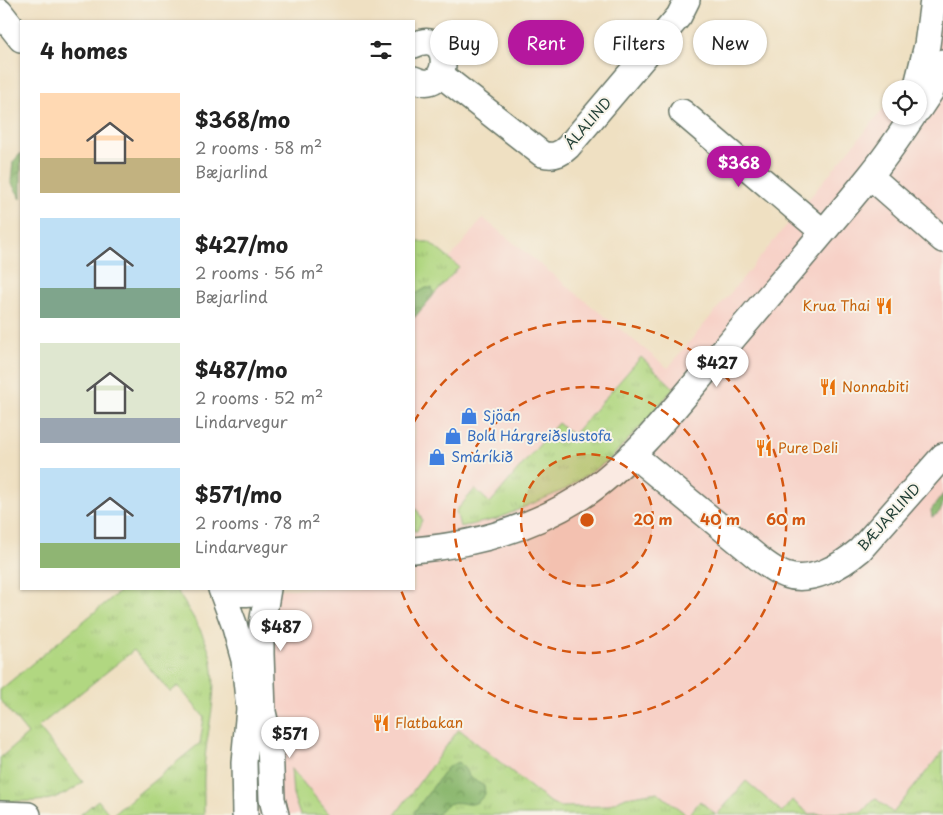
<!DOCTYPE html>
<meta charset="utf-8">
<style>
:root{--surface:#fff;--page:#f6f6f6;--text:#222;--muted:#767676;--accent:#b5179e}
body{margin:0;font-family:"Playpen Sans",sans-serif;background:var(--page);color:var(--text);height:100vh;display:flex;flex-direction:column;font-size:19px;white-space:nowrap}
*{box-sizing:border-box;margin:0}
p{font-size:16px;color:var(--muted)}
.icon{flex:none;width:28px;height:28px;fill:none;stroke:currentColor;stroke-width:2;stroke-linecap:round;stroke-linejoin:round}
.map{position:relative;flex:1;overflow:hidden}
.drawer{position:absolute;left:20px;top:20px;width:395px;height:570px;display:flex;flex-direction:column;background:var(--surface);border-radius:0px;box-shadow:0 1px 4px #0004}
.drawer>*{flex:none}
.banner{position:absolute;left:430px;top:20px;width:438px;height:45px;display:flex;gap:10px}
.tools{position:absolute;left:882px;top:80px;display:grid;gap:10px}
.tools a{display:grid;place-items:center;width:45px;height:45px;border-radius:50%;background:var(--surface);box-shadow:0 1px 4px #0004;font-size:25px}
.price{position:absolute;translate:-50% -42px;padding:0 11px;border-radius:18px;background:#fff;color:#222;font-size:16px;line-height:32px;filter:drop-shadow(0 1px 2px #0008)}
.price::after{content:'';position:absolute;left:50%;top:30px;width:15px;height:11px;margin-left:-8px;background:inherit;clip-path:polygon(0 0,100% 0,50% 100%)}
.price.active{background:var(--accent);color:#fff}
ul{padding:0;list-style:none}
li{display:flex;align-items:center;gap:15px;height:125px;padding:0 20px}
li span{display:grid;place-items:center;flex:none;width:140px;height:100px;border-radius:0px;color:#555}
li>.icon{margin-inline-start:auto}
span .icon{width:60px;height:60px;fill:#fffc;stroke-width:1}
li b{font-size:21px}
h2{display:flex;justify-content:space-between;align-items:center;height:60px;padding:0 20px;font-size:21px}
.tag{padding:0 18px;border-radius:22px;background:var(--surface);box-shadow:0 1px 4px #0004;font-size:18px;line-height:45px}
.tag.active{background:var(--accent);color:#fff}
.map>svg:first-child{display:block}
.built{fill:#f7d1c7}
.grass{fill:url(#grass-tufts);stroke:#688a5a}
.forest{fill:url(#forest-crowns);stroke:#567a52}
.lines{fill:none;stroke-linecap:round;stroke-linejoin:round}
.minor-casing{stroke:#687666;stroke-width:28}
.minor{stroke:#fff;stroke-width:25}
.ring{fill:none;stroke:#d45610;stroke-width:2.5;stroke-dasharray:9 6}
.labels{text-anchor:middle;stroke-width:4;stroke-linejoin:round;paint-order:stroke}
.street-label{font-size:14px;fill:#1f3d34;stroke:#f7f3e8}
.food-label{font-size:14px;fill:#c56008;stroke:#f7f3e8;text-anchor:start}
.shop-label{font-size:14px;fill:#366cbe;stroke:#f7f3e8;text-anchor:start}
.centre{fill:#d45610;stroke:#f7f3e8;stroke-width:2.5}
.ring-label{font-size:15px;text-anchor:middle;font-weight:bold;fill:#d45610;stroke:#f7f3e8;stroke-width:4;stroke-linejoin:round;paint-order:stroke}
</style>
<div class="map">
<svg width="943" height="815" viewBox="0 0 943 815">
<defs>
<pattern id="grass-tufts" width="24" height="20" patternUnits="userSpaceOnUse" patternTransform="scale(1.25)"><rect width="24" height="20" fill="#b1d781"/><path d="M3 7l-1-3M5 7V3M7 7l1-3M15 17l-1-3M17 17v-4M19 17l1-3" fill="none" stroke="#98b970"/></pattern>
<pattern id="forest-crowns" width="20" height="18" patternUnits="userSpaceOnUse" patternTransform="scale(1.25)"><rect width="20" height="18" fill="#8cb86f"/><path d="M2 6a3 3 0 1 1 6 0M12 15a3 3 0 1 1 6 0" fill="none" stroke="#72975c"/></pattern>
</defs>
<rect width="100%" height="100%" fill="#f7f3e8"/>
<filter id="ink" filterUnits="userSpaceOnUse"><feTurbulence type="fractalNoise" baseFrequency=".02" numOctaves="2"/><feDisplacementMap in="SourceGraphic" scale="10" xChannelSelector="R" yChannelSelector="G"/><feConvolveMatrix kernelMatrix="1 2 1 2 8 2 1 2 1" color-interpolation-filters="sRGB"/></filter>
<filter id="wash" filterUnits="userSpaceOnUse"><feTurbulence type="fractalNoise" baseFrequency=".0096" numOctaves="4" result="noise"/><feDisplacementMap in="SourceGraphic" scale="20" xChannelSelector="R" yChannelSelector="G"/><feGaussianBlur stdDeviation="1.12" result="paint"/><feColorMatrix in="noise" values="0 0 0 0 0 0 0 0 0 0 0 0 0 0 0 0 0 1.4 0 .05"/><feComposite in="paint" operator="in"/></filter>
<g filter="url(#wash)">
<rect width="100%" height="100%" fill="#efe0c2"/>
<path class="built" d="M943,15V815H259L251,589H414V303L483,218L668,368L891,100V116H919V89H901Z"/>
<path class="grass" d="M414,242H429L459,267L414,316Z
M641,357L674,388L646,421L609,460L566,489L497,519L460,527L456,511L475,489L490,503L558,423L573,435Z
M414,508L418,511L422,520L417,531H414Z
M117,589H176C189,611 205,633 211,658C218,689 210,718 206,749C203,771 204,793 204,815H112L200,743L204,717L178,686L170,692L134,650L38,727L83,782C54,805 35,801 0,801V758L28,734L0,700V690L119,592Z
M459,729L548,801L560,807L606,806L626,797L657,792L687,815H395Z
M943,751V815H717L746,781L782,812L792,800L809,814L862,812L875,798L893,813Z
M291,768L330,815H300L293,795Z
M98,800L110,815H80Z
M700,801L716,815H689Z"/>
<path class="forest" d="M21,153V199L11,182L13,162Z
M426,288H432L433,291V296L414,318V295Z
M943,494C943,506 943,512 932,517L931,510Z
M458,762L464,768L469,777L484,786L485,794C470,815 462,795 445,806C442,808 439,812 437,815H415L414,812L448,767Z"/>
</g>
<g filter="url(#ink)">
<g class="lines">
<g class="minor-casing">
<path id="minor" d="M0,12L21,39
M414,45C454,26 452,98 414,79
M440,74L542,154C553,157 560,155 568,147L679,16L687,0
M916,89L927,45L933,0
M919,109L931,91L943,62
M682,112L823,232
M870,176L943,240
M632,454L762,561C769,566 777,572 785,575C811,584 841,566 860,550L943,456
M414,550C473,545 530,529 581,497C634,463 684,396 725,348C773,291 822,235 869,177C885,158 899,137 913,116
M221,589L234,624L244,660L249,709L244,762L245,815
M227,589C241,596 253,594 267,589
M268,589L261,630V654L263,712L270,742L272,799L276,815
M0,814L28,815"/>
</g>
<use href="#minor" class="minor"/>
</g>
</g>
<circle cx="587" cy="520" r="66" fill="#d45610" fill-opacity=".12"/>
<g class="ring">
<circle cx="587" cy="520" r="66"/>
<circle cx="587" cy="520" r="133"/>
<path d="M414 422A199 199 0 1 1 401 590"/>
</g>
<defs>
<g id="restaurant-bare" transform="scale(1.35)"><path d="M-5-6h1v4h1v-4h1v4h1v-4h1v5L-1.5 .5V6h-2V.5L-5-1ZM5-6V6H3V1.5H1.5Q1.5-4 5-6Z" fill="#e8710a" stroke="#f7f3e8" stroke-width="2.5" paint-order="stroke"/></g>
<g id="shop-bare" transform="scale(1.35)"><path d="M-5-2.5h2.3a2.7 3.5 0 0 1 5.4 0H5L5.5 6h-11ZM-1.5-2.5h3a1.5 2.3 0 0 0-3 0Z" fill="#3f7fe0" stroke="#f7f3e8" stroke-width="2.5" paint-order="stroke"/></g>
</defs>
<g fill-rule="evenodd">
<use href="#restaurant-bare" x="884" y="306"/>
<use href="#restaurant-bare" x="828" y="387"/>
<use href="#shop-bare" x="469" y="416"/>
<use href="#shop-bare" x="453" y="436"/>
<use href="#restaurant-bare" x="764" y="448"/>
<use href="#shop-bare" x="437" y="457"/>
<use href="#restaurant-bare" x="381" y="723"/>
</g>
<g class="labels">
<g class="street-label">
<text transform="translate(588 123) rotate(-49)" y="5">ÁLALIND</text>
<text transform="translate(889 517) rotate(-48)" y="5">BÆJARLIND</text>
</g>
<g class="food-label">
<text x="870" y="311" text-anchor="end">Krua Thai</text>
<text x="842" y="392">Nonnabiti</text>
<text x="778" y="453">Pure Deli</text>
<text x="395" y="728">Flatbakan</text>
</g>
<g class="shop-label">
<text x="483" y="421">Sjöan</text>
<text x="467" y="441">Bold Hárgreiðslustofa</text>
<text x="451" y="462">Smáríkið</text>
</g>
</g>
<circle cx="587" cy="520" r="8" class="centre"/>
<g class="ring-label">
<text x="653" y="525">20 m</text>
<text x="720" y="525">40 m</text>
<text x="786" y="525">60 m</text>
</g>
</svg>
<div class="tools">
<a><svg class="icon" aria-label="locate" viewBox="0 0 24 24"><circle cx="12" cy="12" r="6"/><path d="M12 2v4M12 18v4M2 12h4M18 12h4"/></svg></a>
</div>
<b class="price active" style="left:739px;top:188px">$368</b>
<b class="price" style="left:717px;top:388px">$427</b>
<b class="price" style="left:281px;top:652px">$487</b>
<b class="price" style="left:290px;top:759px">$571</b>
<div class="banner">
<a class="tag">Buy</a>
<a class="tag active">Rent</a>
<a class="tag">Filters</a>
<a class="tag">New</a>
</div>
<section class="drawer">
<h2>4 homes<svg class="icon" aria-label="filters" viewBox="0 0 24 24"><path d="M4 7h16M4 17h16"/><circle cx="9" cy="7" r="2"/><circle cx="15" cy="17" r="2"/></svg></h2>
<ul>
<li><span style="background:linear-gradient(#ffd9b3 65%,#c2b280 0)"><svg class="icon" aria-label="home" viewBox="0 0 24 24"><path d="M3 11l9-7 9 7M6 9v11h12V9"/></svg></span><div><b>$368/mo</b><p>2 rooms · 58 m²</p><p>Bæjarlind</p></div></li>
<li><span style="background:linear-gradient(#bfe0f5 70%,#7fa58c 0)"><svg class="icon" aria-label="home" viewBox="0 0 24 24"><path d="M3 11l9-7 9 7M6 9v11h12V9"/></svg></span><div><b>$427/mo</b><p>2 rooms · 56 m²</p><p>Bæjarlind</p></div></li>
<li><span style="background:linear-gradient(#dfe7d0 75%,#9aa5b1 0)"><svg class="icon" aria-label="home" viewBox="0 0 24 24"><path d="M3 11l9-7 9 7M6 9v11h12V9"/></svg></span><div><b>$487/mo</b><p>2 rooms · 52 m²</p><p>Lindarvegur</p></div></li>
<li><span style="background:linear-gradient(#bfe0f5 75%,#8fb573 0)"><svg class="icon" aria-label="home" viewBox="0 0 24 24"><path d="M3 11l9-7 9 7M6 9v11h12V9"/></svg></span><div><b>$571/mo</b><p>2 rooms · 78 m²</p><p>Lindarvegur</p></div></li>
</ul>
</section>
</div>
